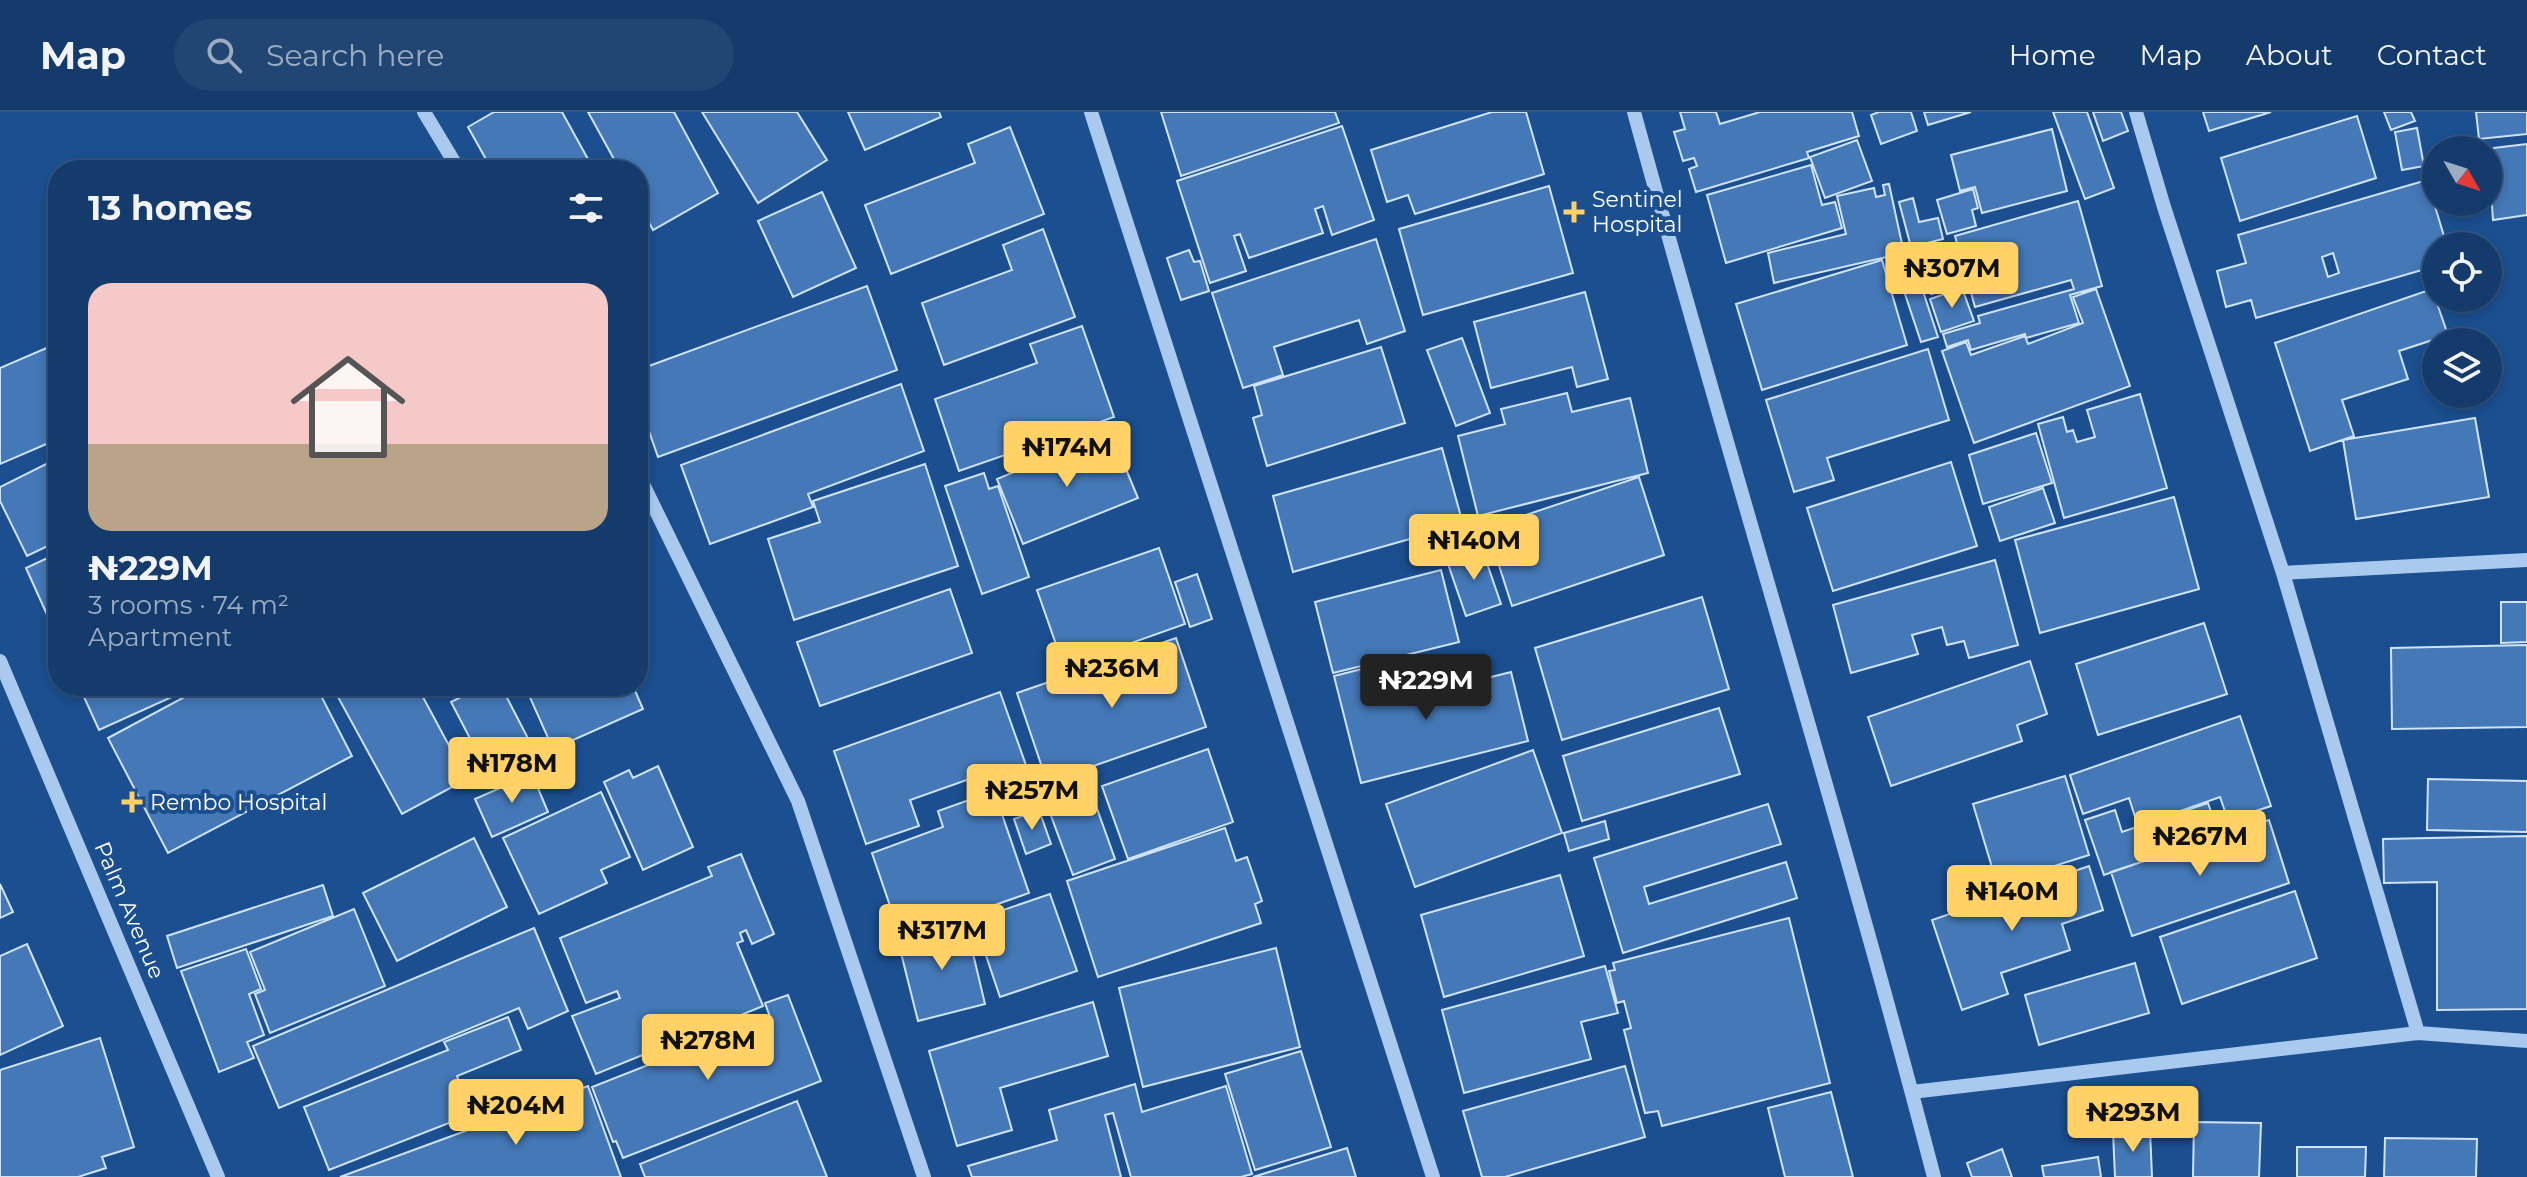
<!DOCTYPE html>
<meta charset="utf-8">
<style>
:root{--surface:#143b6b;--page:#214673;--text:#f1f3f6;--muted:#9dadc1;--line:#33557e;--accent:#ffd166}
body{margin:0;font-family:Montserrat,sans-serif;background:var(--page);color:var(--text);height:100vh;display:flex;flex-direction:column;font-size:30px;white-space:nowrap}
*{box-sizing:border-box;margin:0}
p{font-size:26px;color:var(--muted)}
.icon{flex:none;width:44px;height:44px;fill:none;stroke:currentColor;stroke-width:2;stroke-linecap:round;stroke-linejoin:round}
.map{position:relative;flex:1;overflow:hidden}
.panel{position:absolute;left:48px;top:48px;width:600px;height:536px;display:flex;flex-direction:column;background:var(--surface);border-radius:32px;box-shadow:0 4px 12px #0003,0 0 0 2px var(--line)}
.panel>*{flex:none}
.needle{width:52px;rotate:129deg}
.buttons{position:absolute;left:2422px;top:24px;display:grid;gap:16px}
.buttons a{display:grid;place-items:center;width:80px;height:80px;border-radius:50%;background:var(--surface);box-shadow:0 4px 12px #0003,0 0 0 2px var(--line);font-size:40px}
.price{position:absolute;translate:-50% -68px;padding:0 18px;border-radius:8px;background:var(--accent);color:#111;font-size:26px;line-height:52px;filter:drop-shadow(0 2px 4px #0008)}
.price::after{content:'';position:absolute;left:50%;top:48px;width:24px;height:18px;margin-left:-12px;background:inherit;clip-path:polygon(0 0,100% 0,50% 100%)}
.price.on{background:#222;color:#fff}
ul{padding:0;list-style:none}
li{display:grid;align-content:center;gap:16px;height:424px;padding:0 40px}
li span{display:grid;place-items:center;height:248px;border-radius:24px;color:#555}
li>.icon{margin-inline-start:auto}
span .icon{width:144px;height:144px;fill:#fffc;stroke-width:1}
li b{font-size:34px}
h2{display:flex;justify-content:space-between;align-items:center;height:96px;padding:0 40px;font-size:34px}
header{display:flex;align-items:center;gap:48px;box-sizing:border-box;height:112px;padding:0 40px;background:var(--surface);border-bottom:2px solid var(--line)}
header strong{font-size:38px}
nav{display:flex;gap:44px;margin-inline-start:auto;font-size:28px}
.search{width:560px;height:72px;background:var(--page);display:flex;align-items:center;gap:20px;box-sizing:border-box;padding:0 28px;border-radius:44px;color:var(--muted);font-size:30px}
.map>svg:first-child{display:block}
.building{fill:#4478b7;stroke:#cfe3fa;stroke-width:2;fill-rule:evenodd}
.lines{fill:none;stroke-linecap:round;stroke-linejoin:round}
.minor{stroke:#a9c9ee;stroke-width:14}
.poi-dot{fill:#ffd166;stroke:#1b4f8f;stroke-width:3}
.labels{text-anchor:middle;stroke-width:8;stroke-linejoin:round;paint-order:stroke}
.poi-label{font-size:22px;fill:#fff;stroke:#1b4f8f;text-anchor:start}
.street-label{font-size:22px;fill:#fff;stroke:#1b4f8f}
</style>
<header>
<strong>Map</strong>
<div class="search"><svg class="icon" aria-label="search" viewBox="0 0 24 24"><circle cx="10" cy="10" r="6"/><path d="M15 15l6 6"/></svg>Search here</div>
<nav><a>Home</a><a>Map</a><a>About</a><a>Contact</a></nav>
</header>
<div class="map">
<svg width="2527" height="1065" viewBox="0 0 2527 1065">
<rect width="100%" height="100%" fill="#1b4f8f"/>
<path class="building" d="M494,0H562L594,58H492L468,15Z
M588,0H674L718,81L653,118L638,90V58H620Z
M702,0H797L827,48L758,91Z
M848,0H939L941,5L865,38Z
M1161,0H1335L1339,11L1181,64Z
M1492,0H1526L1544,62L1415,102L1408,83L1387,90L1371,38Z
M1680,0H1716L1720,12L1760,0H1852L1859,24L1807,40L1809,46L1696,80L1689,57L1697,54L1694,46L1683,49L1674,20L1685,17Z
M1879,0H1911L1917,19L1881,32L1871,3Z
M1924,0H1971L1928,13Z
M2053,0H2087L2114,76L2085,87Z
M2093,0H2121L2128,19L2103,29Z
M2203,0H2271L2209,19Z
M2384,0H2411L2415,9L2391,18Z
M2476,0H2527V22L2479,27Z
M2357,4L2376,66L2240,109L2221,46Z
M1342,14L1374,108L1332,123L1323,94L1315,97L1323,121L1249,146L1240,122L1234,124L1246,159L1210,171L1177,69Z
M1010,15L1044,102L891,162L865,93L975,51L968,32Z
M2417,16L2424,54L2402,58L2395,20Z
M2052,17L2067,79L1982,101L1975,75L1960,79L1951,43Z
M1857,28L1872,69L1825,86L1810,45Z
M2527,32V103L2493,108L2488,38L2485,37Z
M1811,53L1822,93L1835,90L1842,116L1726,151L1707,83Z
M2427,68L2447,134H2436V154L2256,206L2251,188L2226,195L2217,159L2246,151L2238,123ZM2333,141L2339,161L2328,165L2322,145Z
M1889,72L1904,141L1774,171L1768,141L1846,122L1837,84L1874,76L1876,85L1885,83L1883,73Z
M1549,74L1573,161L1423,203L1399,117Z
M1973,77L1978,96L1972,98L1976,114L1947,122L1937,88Z
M822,80L856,156L793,185L758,109Z
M1913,86L1919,110L1938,106L1943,127L1911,135L1899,90Z
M2078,89L2102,174L2070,183L2079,211L2026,226L2025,222L1971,238L1968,228L1947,235L1943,222L1980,211L1978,204L2074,177L2071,168L1975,195L1955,124Z
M1043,117L1075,205L944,253L922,191L1012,158L1003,133Z
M1376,127L1405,219L1367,232L1359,208L1274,235L1283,263L1243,276L1212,181Z
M1189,138L1194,150L1200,149L1209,179L1181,188L1167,146Z
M1911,141L1917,167L1895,172L1890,146Z
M1954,143L1962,171L1945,175L1937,148Z
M1882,148L1907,233L1762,278L1736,192Z
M1938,162L1943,179L1931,182L1927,165Z
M1920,170L1938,225L1921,230L1903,176Z
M867,174L897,258L658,345L638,288V258Z
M1962,176L1974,209L1941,220L1930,187Z
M2096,177L2130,274L1974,331L1942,239L1966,230L1971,243L2025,224L2028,232L2083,211L2073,185Z
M2432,177L2448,223L2399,239L2408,267L2342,288L2354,324L2310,339L2275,231Z
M1585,180L1608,267L1577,275L1572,255L1491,276L1474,210Z
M1082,214L1114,305L959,359L935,287L1037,251L1030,232Z
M1462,226L1490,301L1456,314L1427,238Z
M58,231V327L0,352V256Z
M1381,235L1405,311L1267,354L1253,306L1262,303L1254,274Z
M1928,237L1949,308L1827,346L1834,368L1794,380L1766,288Z
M901,272L924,339L808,382L813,395L710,432L681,353Z
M1567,281L1572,300L1630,286L1648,361L1478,404L1458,324L1505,312L1501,297Z
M2140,282L2167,376L2064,406L2038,312L2063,305L2067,320L2073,318L2077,330L2095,325L2087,298Z
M2475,306L2489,385L2356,407L2343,328Z
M1111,321L1138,386L1023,432L997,367Z
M2036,321L2052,371L1983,392L1969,343Z
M1442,336L1463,412L1293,460L1273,384Z
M58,346V429L27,444L0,389V375Z
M1951,350L1977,434L1833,479L1807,396Z
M925,352L958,454L794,508L768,427L820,410L813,389Z
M984,361L989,377L998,374L1029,465L982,482L945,374Z
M1639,365L1664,443L1512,494L1487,416Z
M2043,376L2055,411L2000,429L1989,395Z
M2174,385L2199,477L2040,521L2015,428Z
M1159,436L1185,512L1064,555L1037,478Z
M1482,437L1501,492L1466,504L1447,449Z
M58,441V527L26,456Z
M1995,448L2018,533L1969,546L1964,529L1947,533L1942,515L1912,523L1918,542L1851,561L1833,493Z
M1441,458L1459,530L1333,561L1315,490Z
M1197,462L1212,507L1190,515L1175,470Z
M950,477L972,541L820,594L797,530Z
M1702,485L1729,577L1562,628L1535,536Z
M2501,490H2527V530L2501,531Z
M2204,511L2227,582L2098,623L2076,552Z
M1176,526L1206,615L1047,670L1017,581Z
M2527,533V615L2392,617L2391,536Z
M2030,549L2047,602L2017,613L2022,629L1891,674L1868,605Z
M1382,552L1391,590L1511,560L1528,629L1361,671L1334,564Z
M79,574H196L99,618Z
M205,574H316L352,644L168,741L108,626Z
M332,574H417L467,667L402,702Z
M468,574H516L504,580L532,634L486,657L451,590L471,580Z
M543,574H633L643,597L553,637L528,581Z
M1000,580L1033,673L999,686L989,660L910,688L919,714L866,732L834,639Z
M1719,596L1740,662L1582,709L1563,644Z
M2240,604L2271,694L2228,708L2220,685L2138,714L2129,686L2083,702L2070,663Z
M1208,637L1233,710L1128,747L1102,674Z
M1533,638L1562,721L1415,775L1386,692Z
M658,654L693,735L643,758L604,670L629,658L633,666Z
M532,662L548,700L492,725L475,687Z
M2065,664L2089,743L1997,772L1973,692Z
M2428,667L2527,669V720L2427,718Z
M1090,677L1115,747L1073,763L1047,693Z
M994,679L1029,781L901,826L872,741L943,715L938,699Z
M601,680L630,745L601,758L607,771L539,802L503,726Z
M2208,691L2219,723L2104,763L2085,708L2115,698L2122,720Z
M1768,692L1781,732L1644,775L1649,792L1786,750L1797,786L1623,841L1594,746Z
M1039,698L1051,732L1026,742L1014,707Z
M2269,708L2289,771L2132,824L2111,760Z
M1605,709L1609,727L1569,739L1564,721Z
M1225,716L1236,749L1247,745L1262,789L1255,792L1261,811L1098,865L1067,769Z
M2527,724V897L2437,898V770L2384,771L2383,727Z
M474,726L507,795L397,849L363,781Z
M741,742L774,822L752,832L746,818L740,821L743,829L737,831L763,894L596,962L572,904L620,886L617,879L586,891L560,826L712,764L708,755Z
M2089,754L2103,798L2062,812L2070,838L2001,861L2008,882L1962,898L1932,808Z
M1560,763L1584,844L1444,885L1421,803Z
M0,772L13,800L0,806Z
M323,773L333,804L177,856L167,824Z
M2295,779L2317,846L2182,892L2160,825Z
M1050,782L1077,859L1000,885L974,808Z
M354,797L385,874L270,921L255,882L265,878L250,840Z
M1789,806L1830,971L1662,1014L1658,999L1645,1001L1624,918L1631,916L1624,889L1617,891L1609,859L1615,858L1613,851Z
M966,812L985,892L918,909L898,829Z
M534,816L568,899L528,917L519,896L279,996L253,934Z
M27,832L63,914L0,943V844Z
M1276,836L1300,935L1143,975L1119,876Z
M246,837L261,877L249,882L264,923L247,930L254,946L219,960L181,859Z
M2135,851L2149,901L2039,933L2025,883Z
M1605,854L1618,901L1581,910L1591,947L1464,981L1442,898Z
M788,883L821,969L623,1046L616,1029L613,1030L592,975L770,905L765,891Z
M1093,890L1108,944L1000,976L1012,1018L957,1034L929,939Z
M508,905L521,938L457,964L472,1002L329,1058L304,995L448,938L444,930Z
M100,926L134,1035L102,1045L106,1056L78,1065H0V958Z
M1301,939L1331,1035L1255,1058L1225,962Z
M1625,954L1645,1025L1505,1065H1482L1463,999Z
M1135,972L1142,1000L1226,974L1252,1062L1241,1065H1131L1113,1001L1105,1003L1121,1065H972L968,1054L1057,1028L1049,998Z
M588,974L621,1065H340Z
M1831,980L1853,1065H1785L1768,996Z
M797,989L827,1065H645L640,1052Z
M2194,1010L2261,1011L2259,1065H2193Z
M2150,1018L2152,1065H2115L2113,1020Z
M2385,1026L2477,1027L2476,1065H2384Z
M2297,1035H2366L2365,1065H2297Z
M1347,1036L1356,1065H1253Z
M2002,1037L2012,1065H1972L1967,1051Z
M2098,1045L2101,1065H2044L2042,1054Z"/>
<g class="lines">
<path class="minor" d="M424,0L459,58
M1091,0L1433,1065
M1634,0C1731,356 1841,708 1934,1065
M2136,0L2164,95L2283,461
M638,362L798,689L924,1065
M2527,448L2283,461L2418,921L2527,929
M0,549L218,1065
M1912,980L2418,921"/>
</g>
<g class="poi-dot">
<path d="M1570 88h8v8h8v8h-8v8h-8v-8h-8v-8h8z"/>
<path d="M128 678h8v8h8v8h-8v8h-8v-8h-8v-8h8z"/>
</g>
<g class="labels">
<g class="poi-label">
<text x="1592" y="95">Sentinel<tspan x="1592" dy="25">Hospital</tspan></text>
<text x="150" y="698">Rembo Hospital</text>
</g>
<g class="street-label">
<text transform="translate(130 798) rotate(67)" y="8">Palm Avenue</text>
</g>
</g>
</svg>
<div class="buttons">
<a><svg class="needle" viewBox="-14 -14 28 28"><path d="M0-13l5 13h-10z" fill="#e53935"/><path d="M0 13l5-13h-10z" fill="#9dadc1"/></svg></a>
<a><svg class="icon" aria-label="locate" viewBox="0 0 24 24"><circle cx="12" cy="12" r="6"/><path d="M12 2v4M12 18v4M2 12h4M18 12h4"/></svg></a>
<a><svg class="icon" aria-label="layers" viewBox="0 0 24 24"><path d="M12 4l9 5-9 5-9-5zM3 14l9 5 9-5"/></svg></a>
</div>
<b class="price" style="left:1952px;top:198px">₦307M</b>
<b class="price" style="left:1067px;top:377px">₦174M</b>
<b class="price" style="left:1474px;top:470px">₦140M</b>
<b class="price" style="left:1112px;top:598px">₦236M</b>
<b class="price on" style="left:1426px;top:610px">₦229M</b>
<b class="price" style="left:512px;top:693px">₦178M</b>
<b class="price" style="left:1032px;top:720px">₦257M</b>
<b class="price" style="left:2200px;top:766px">₦267M</b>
<b class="price" style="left:2012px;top:821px">₦140M</b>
<b class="price" style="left:942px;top:860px">₦317M</b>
<b class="price" style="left:708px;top:970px">₦278M</b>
<b class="price" style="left:516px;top:1035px">₦204M</b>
<b class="price" style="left:2133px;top:1042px">₦293M</b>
<section class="panel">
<h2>13 homes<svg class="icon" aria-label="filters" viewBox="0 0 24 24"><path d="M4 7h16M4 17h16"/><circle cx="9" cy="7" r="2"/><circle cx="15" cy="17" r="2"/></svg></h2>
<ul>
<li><span style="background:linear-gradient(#f6c9c9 65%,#b9a48a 0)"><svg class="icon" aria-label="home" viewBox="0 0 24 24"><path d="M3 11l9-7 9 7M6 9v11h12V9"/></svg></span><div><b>₦229M</b><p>3 rooms · 74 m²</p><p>Apartment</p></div></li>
</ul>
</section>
</div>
